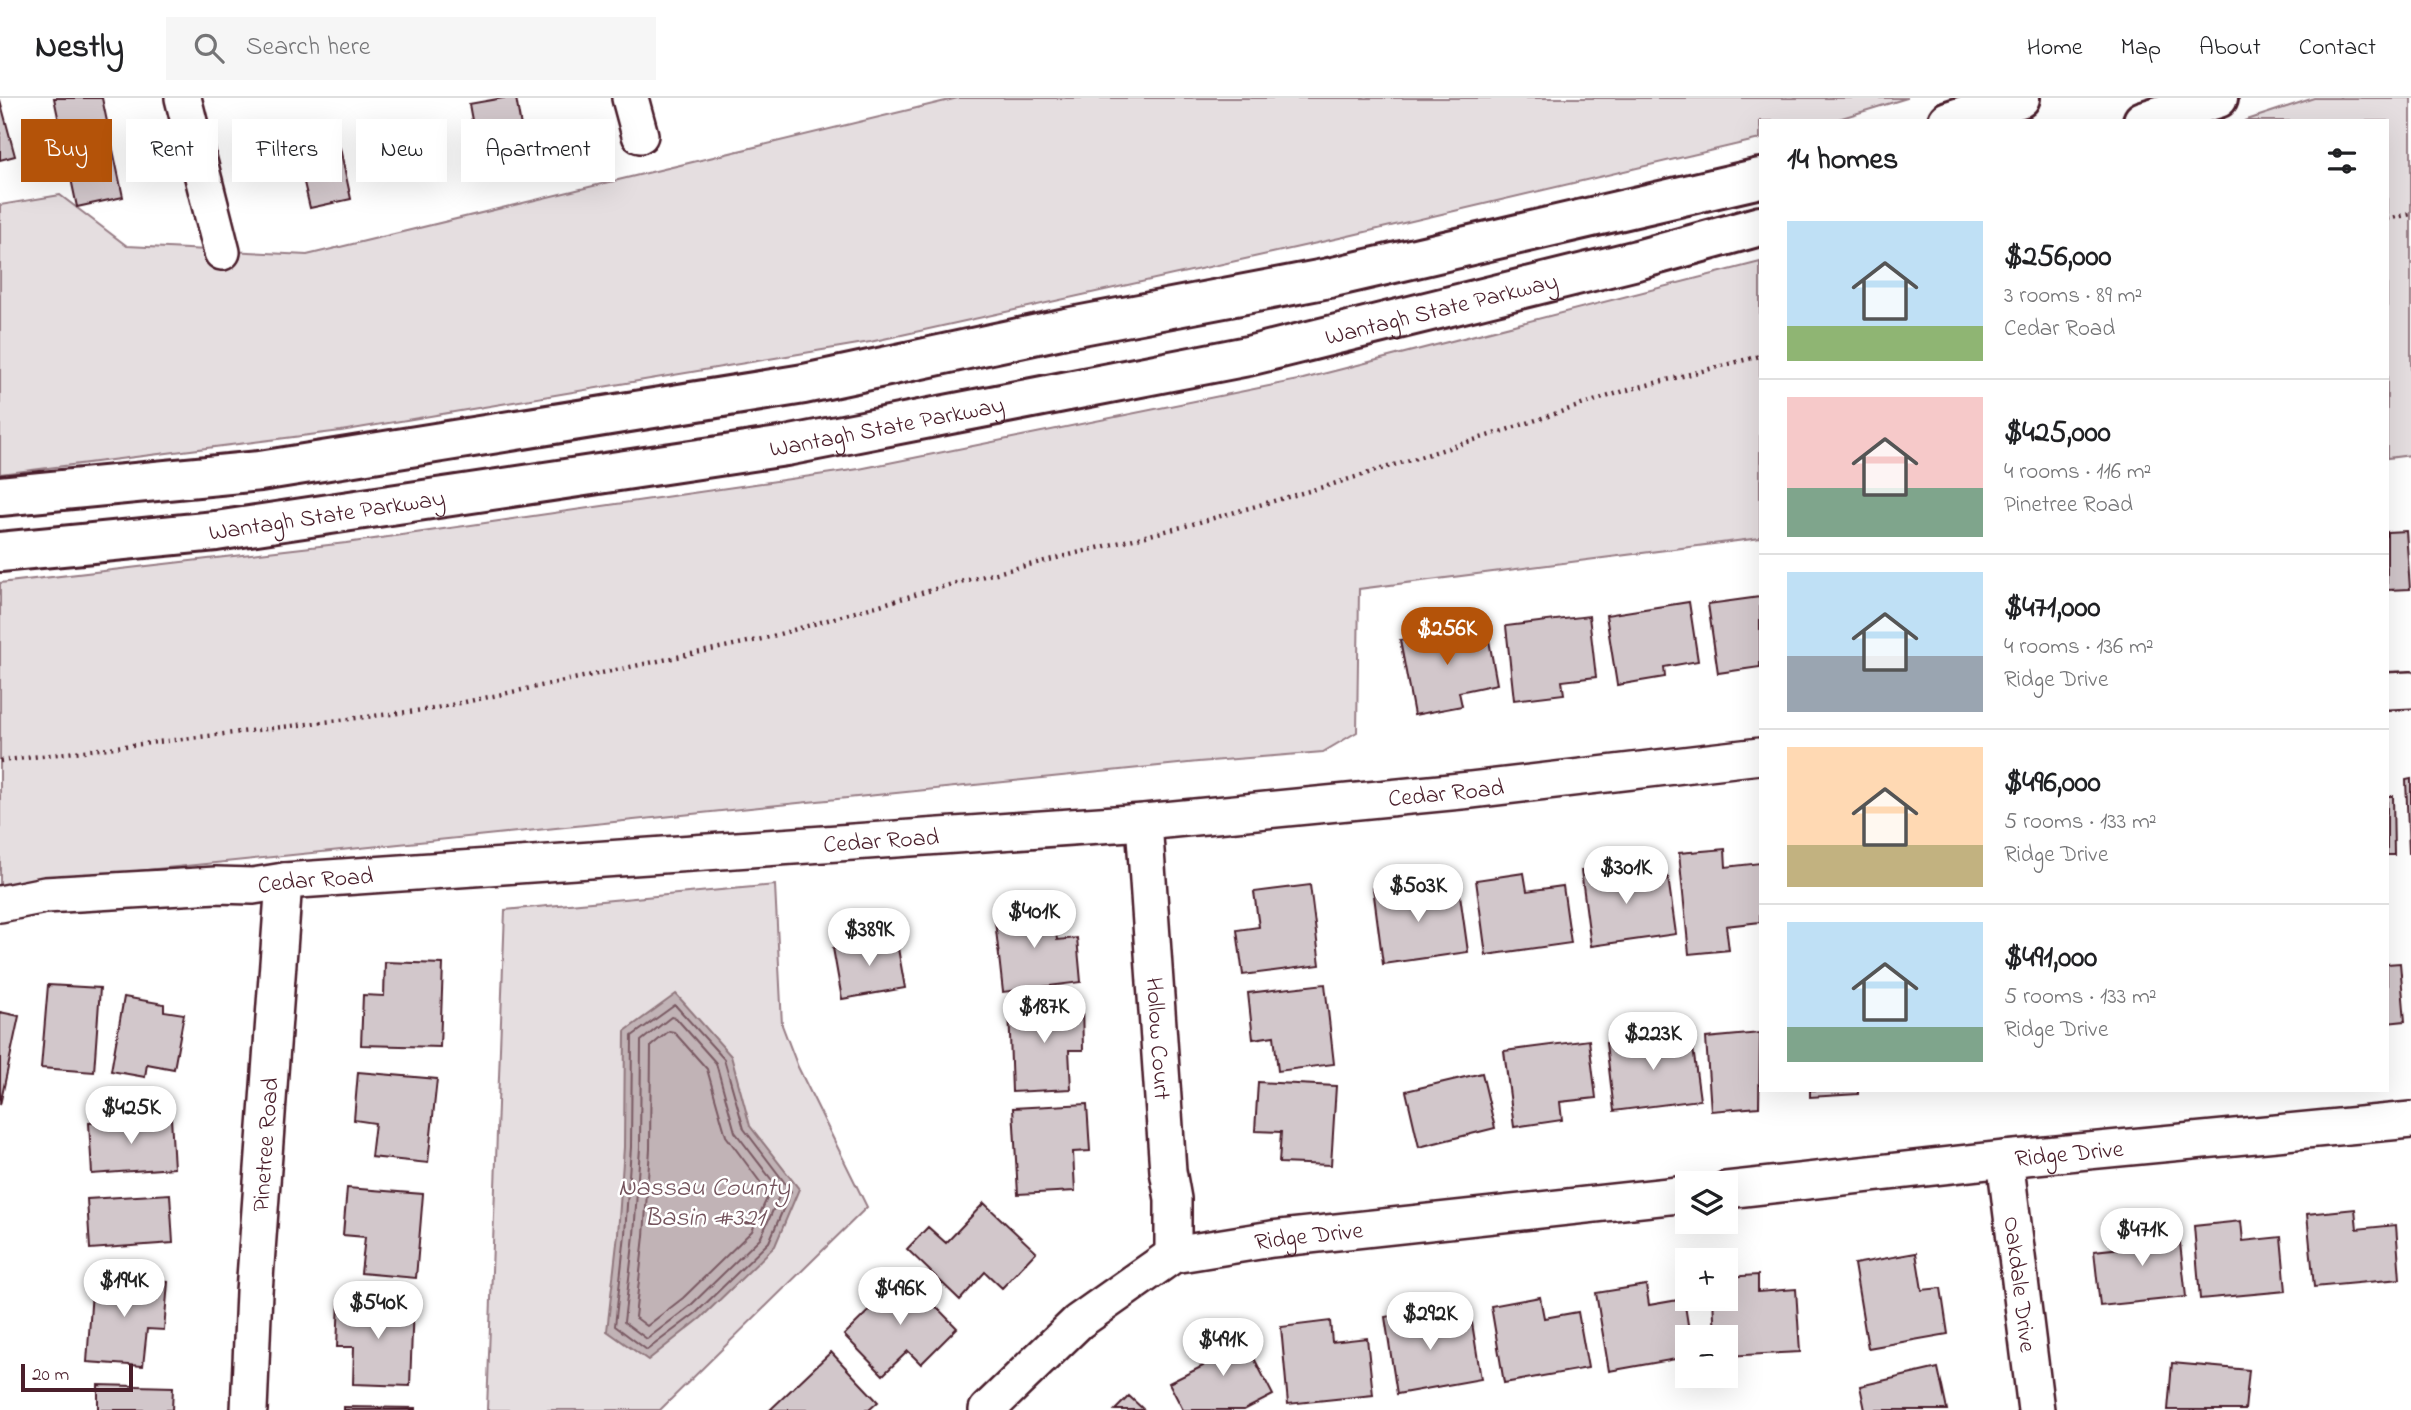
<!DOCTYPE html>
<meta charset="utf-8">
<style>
:root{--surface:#fff;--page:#f6f6f6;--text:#202124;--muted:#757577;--line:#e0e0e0;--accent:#b45309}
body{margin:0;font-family:"Indie Flower",sans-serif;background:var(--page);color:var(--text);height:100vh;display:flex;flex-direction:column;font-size:26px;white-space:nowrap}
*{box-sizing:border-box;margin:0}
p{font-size:23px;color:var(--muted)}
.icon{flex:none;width:38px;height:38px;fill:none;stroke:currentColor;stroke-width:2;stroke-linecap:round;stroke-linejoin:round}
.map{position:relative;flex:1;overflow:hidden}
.sheet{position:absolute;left:1759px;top:21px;width:630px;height:973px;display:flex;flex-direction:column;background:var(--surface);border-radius:0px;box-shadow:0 7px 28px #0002}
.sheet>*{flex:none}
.top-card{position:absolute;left:21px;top:21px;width:665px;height:63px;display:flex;gap:14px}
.buttons{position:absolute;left:1675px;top:1073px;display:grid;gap:14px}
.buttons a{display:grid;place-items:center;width:63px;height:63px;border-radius:0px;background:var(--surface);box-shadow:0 7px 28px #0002;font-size:35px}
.scale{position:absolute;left:21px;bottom:18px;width:112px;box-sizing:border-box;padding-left:7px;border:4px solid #4a1f2b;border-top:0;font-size:19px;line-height:24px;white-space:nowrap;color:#4a1f2b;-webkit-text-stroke:5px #fff;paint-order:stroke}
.price{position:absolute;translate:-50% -60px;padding:0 16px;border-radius:24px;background:#fff;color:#222;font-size:23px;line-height:46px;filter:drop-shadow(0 2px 4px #0008)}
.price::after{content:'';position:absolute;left:50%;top:42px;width:21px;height:16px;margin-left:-10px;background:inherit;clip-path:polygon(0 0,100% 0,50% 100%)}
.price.on{background:var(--accent);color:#fff}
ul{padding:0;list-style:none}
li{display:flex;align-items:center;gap:21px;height:175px;padding:0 28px}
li+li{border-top:2px solid var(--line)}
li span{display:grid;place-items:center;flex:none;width:196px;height:140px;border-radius:0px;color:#555}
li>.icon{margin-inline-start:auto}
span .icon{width:84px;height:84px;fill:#fffc;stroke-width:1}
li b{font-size:30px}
h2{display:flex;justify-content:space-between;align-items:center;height:84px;padding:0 28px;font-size:30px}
.tag{padding:0 24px;border-radius:0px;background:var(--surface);box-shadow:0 7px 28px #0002;font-size:24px;line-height:63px}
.tag.on{background:var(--accent);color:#fff}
header{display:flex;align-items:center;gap:42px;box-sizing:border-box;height:98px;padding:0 35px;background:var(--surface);border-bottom:2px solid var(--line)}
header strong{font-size:33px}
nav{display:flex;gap:38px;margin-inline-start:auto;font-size:24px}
.search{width:490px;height:63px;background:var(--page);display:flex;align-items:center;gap:18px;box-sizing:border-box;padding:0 24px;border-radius:0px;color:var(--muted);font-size:26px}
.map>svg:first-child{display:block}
.green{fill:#e5dee0;stroke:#987e86;stroke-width:2}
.water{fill:#c1b3b6;stroke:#91787e;stroke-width:2}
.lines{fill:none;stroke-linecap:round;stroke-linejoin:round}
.shore{stroke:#7a5a63;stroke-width:2}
.building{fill:#d2c7cb;stroke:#4a1f2b;stroke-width:2}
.minor-casing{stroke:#4a1f2b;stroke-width:40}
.highway-casing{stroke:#4a1f2b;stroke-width:44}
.path{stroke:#4a1f2b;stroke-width:4.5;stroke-dasharray:2 5;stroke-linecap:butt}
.minor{stroke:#fff;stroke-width:35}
.highway{stroke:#fff;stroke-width:38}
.labels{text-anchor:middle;stroke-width:5;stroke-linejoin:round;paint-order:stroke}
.street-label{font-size:24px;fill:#4a1f2b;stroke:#fff}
.water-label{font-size:26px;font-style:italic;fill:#74535c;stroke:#fff}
</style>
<header>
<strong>Nestly</strong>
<div class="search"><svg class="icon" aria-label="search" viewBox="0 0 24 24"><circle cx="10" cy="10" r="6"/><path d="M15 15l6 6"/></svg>Search here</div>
<nav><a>Home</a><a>Map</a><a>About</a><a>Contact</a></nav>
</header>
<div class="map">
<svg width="2411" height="1312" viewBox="0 0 2411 1312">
<rect width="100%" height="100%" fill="#fff"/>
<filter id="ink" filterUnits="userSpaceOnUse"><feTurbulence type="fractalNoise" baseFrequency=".0143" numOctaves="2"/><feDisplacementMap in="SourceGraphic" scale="14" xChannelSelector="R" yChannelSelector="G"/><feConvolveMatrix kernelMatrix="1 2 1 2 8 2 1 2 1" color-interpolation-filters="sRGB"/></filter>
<g filter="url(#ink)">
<path class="green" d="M958,0H1907L1832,23H1760V41L1344,139L870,244L341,333L0,376V107L60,97L127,148L307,157Z
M2314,0H2411V357L2387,360V23H2244Z
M1760,164V440L1359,491L1357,634L1323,654L1198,664L0,787V485L346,445L859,371L1303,281Z
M775,787L782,927L798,969L867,1109L660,1312H487L505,812Z"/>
<path class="water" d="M676,896L731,958L750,1028L799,1091L775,1148L701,1220L648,1262L607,1233L618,1136L624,1049L625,933Z"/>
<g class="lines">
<path class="shore" d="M675,907L724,961L744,1031L791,1093L769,1144L696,1215L647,1252L615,1228L625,1136L631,1049L632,938Z
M671,919L676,920L716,965L735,1034L781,1094L761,1139L690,1208L647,1241L624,1224L634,1137L640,1050L641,943Z
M669,933L674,934L707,971L726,1038L769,1096L752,1133L683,1200L647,1228L635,1219L644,1138L650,1051L651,948Z"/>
</g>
<path class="building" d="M54,0H102L123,99L77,109Z
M503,0H516L529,74L483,83L469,6Z
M0,2L15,58L0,62Z
M340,50L351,101L310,110L298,59Z
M2406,433L2410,491L2387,492V434Z
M1760,499V569L1718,575L1708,506Z
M1689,504L1698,563L1664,569L1665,579L1617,587L1606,517Z
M1589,518L1596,579L1562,583L1564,596L1514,602L1506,528Z
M1486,526L1497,586L1459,594L1462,608L1414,617L1400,542Z
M2411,681V755H2409L2406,682Z
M2387,698H2393L2394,757H2387Z
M1725,751L1726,769L1760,765V824L1726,828L1729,852L1689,856L1679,755Z
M1630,766L1632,784L1668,779L1676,836L1591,848L1581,772Z
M1524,775L1527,793L1563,788L1571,845L1486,857L1476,782Z
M1422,784L1424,802L1460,797L1468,854L1383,866L1373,790Z
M1310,787L1320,867L1243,877L1237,832L1259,829L1254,794Z
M1053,807L1057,842L1077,840L1081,884L1003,894L994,814Z
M896,839L905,890L842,901L833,850Z
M385,864L443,866L440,949L361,947L363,897L384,898Z
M2400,865L2405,923L2387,925V866Z
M1325,886L1334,966L1278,973L1274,938L1253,941L1248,895Z
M48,887L100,890L94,974L41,970Z
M124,899L164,906V913L184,916L174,971L147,966L145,979L111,973Z
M1082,905L1083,952H1069L1071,991L1012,994L1009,908Z
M0,914L19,918L0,1007Z
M1691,935L1700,1002L1614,1013L1606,945Z
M1760,935L1759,1009L1711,1013L1706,940Z
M1589,942L1596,1000L1560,1004L1562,1022L1514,1029L1504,953Z
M358,974L437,981L428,1065L371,1059L375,1025L354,1022Z
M1482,975L1495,1030L1419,1049L1406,993Z
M1258,984L1336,988L1331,1067L1279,1065L1281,1034L1255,1033Z
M1810,992H1858V996L1810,999Z
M1087,1006L1090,1053L1073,1054L1075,1093L1018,1096L1013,1010Z
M171,1020L174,1070L92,1076L89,1025Z
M347,1090L423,1096L416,1180L361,1175L365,1139L343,1137Z
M170,1096L173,1145L90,1151L87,1101Z
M984,1105L1036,1154L1002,1190L985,1174L960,1202L907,1151L928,1129L946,1145Z
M2355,1111L2357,1131L2396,1127L2400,1181L2314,1189L2307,1116Z
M2241,1123L2243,1143L2281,1139L2286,1193L2200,1201L2194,1128Z
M2178,1127L2186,1199L2100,1208L2094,1153L2131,1149L2129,1133Z
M1916,1155L1922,1192L1941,1190L1948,1236L1868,1250L1854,1166Z
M905,1177L957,1230L921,1266L908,1253L883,1277L844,1237Z
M1758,1177V1194L1796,1191L1800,1254L1726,1258V1239H1715L1713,1200H1726V1179Z
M93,1179L168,1184L164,1232L147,1231L143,1268L87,1264Z
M1646,1187L1649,1207L1684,1201L1690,1239H1687V1259L1609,1273L1596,1195Z
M1540,1199L1544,1220L1578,1214L1588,1270L1504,1285L1491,1208Z
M339,1202L413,1205L410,1288L353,1286L354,1249H337Z
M1434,1210L1437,1231L1472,1225L1481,1281L1397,1296L1385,1219Z
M1330,1223L1332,1244L1367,1240L1373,1297L1288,1306L1281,1229Z
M1239,1231L1273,1297L1244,1312H1183L1169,1285L1203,1268L1195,1253Z
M831,1254L878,1304L869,1312H770Z
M2172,1265L2249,1272L2245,1312H2168Z
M1938,1270L1947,1312H1865L1860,1288Z
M98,1287L173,1289L172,1312H98Z
M1129,1298L1144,1312H1115Z
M344,1309L415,1310V1312H344Z"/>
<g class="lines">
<g class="minor-casing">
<g id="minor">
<path d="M183,0L222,154"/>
<path d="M630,0L640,37"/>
<path d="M2387,593L2411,592"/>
<path id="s1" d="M1144,724L1168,1073L1173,1101V1157"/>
<path id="s2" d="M0,806L45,797L216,787L253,788L284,783L1144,724L1471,692L1760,658"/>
<path id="s3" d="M2005,1061L2036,1312"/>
<path id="s4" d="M1726,1092L2005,1061L2411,1022"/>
<path id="s5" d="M249,1312L254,1194L284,783"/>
<path id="s6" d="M987,1312L1078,1224L1173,1157L1272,1141L1687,1096"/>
</g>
</g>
<g class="highway-casing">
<g id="highway">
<path d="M1948,23L2020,0"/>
<path d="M2143,23L2218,0"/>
<path d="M0,398L260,373L804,286L1066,230L1329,180L1760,80"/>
<path id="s7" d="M0,454L216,433L786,348L1248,258L1637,162L1760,128"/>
</g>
</g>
<path class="path" d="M2387,121L2411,116
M0,663L432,611L762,541L956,485L1182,429L1330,387L1506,332L1624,293L1760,258"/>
<use href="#minor" class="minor"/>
<use href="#highway" class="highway"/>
</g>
</g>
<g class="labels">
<g class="street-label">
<text dy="8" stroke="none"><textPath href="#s7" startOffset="1463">Wantagh State Parkway</textPath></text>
<text dy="8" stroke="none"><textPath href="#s7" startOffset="896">Wantagh State Parkway</textPath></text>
<text dy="8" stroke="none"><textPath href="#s7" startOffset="329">Wantagh State Parkway</textPath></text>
<text dy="8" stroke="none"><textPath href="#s2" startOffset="1451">Cedar Road</textPath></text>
<text dy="8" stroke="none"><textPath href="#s2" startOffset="884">Cedar Road</textPath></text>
<text dy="8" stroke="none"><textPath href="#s2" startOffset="317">Cedar Road</textPath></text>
<text dy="8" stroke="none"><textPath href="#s1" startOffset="217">Hollow Court</textPath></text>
<text dy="8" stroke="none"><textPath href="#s5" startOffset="266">Pinetree Road</textPath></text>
<text dy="8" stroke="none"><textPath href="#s4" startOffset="345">Ridge Drive</textPath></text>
<text dy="8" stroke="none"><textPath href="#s6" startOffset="380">Ridge Drive</textPath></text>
<text dy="8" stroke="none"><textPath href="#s3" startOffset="126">Oakdale Drive</textPath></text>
</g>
<g class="water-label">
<text x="704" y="1097">Nassau County<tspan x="704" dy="30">Basin #321</tspan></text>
</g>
</g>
</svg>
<div class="buttons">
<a><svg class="icon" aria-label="layers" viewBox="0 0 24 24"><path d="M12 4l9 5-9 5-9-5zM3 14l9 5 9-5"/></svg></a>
<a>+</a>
<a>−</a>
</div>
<div class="scale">20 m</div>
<b class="price on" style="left:1447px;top:569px">$256K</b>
<b class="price" style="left:1626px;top:808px">$301K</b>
<b class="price" style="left:1418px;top:826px">$503K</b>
<b class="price" style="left:1034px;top:852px">$401K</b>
<b class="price" style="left:869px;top:870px">$389K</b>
<b class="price" style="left:1044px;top:947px">$187K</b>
<b class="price" style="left:1653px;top:974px">$223K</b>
<b class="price" style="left:131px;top:1048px">$425K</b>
<b class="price" style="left:2142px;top:1170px">$471K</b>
<b class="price" style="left:124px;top:1221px">$194K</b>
<b class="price" style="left:900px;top:1229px">$496K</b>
<b class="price" style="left:378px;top:1243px">$540K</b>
<b class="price" style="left:1430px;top:1254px">$292K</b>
<b class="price" style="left:1223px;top:1280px">$491K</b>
<div class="top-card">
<a class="tag on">Buy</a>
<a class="tag">Rent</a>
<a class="tag">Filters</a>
<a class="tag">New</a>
<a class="tag">Apartment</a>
</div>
<section class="sheet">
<h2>14 homes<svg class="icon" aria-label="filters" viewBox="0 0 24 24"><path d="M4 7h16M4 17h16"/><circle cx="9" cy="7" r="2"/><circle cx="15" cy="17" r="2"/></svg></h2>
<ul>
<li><span style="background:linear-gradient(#bfe0f5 75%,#8fb573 0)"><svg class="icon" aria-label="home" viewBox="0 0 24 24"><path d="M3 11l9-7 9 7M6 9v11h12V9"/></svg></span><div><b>$256,000</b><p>3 rooms · 89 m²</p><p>Cedar Road</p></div></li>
<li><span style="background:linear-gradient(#f6c9c9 65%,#7fa58c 0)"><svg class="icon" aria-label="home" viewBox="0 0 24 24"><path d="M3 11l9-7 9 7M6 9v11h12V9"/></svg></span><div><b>$425,000</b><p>4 rooms · 116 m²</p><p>Pinetree Road</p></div></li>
<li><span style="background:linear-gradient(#bfe0f5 60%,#9aa5b1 0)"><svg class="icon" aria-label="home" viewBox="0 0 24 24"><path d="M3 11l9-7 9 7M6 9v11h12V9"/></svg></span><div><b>$471,000</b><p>4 rooms · 136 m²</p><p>Ridge Drive</p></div></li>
<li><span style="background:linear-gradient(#ffd9b3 70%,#c2b280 0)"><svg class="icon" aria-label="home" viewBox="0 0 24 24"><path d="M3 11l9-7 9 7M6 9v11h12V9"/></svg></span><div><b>$496,000</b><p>5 rooms · 133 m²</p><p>Ridge Drive</p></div></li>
<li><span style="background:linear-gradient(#bfe0f5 75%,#7fa58c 0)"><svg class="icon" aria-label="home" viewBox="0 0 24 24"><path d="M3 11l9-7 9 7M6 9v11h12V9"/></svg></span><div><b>$491,000</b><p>5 rooms · 133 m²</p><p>Ridge Drive</p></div></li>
</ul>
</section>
</div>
